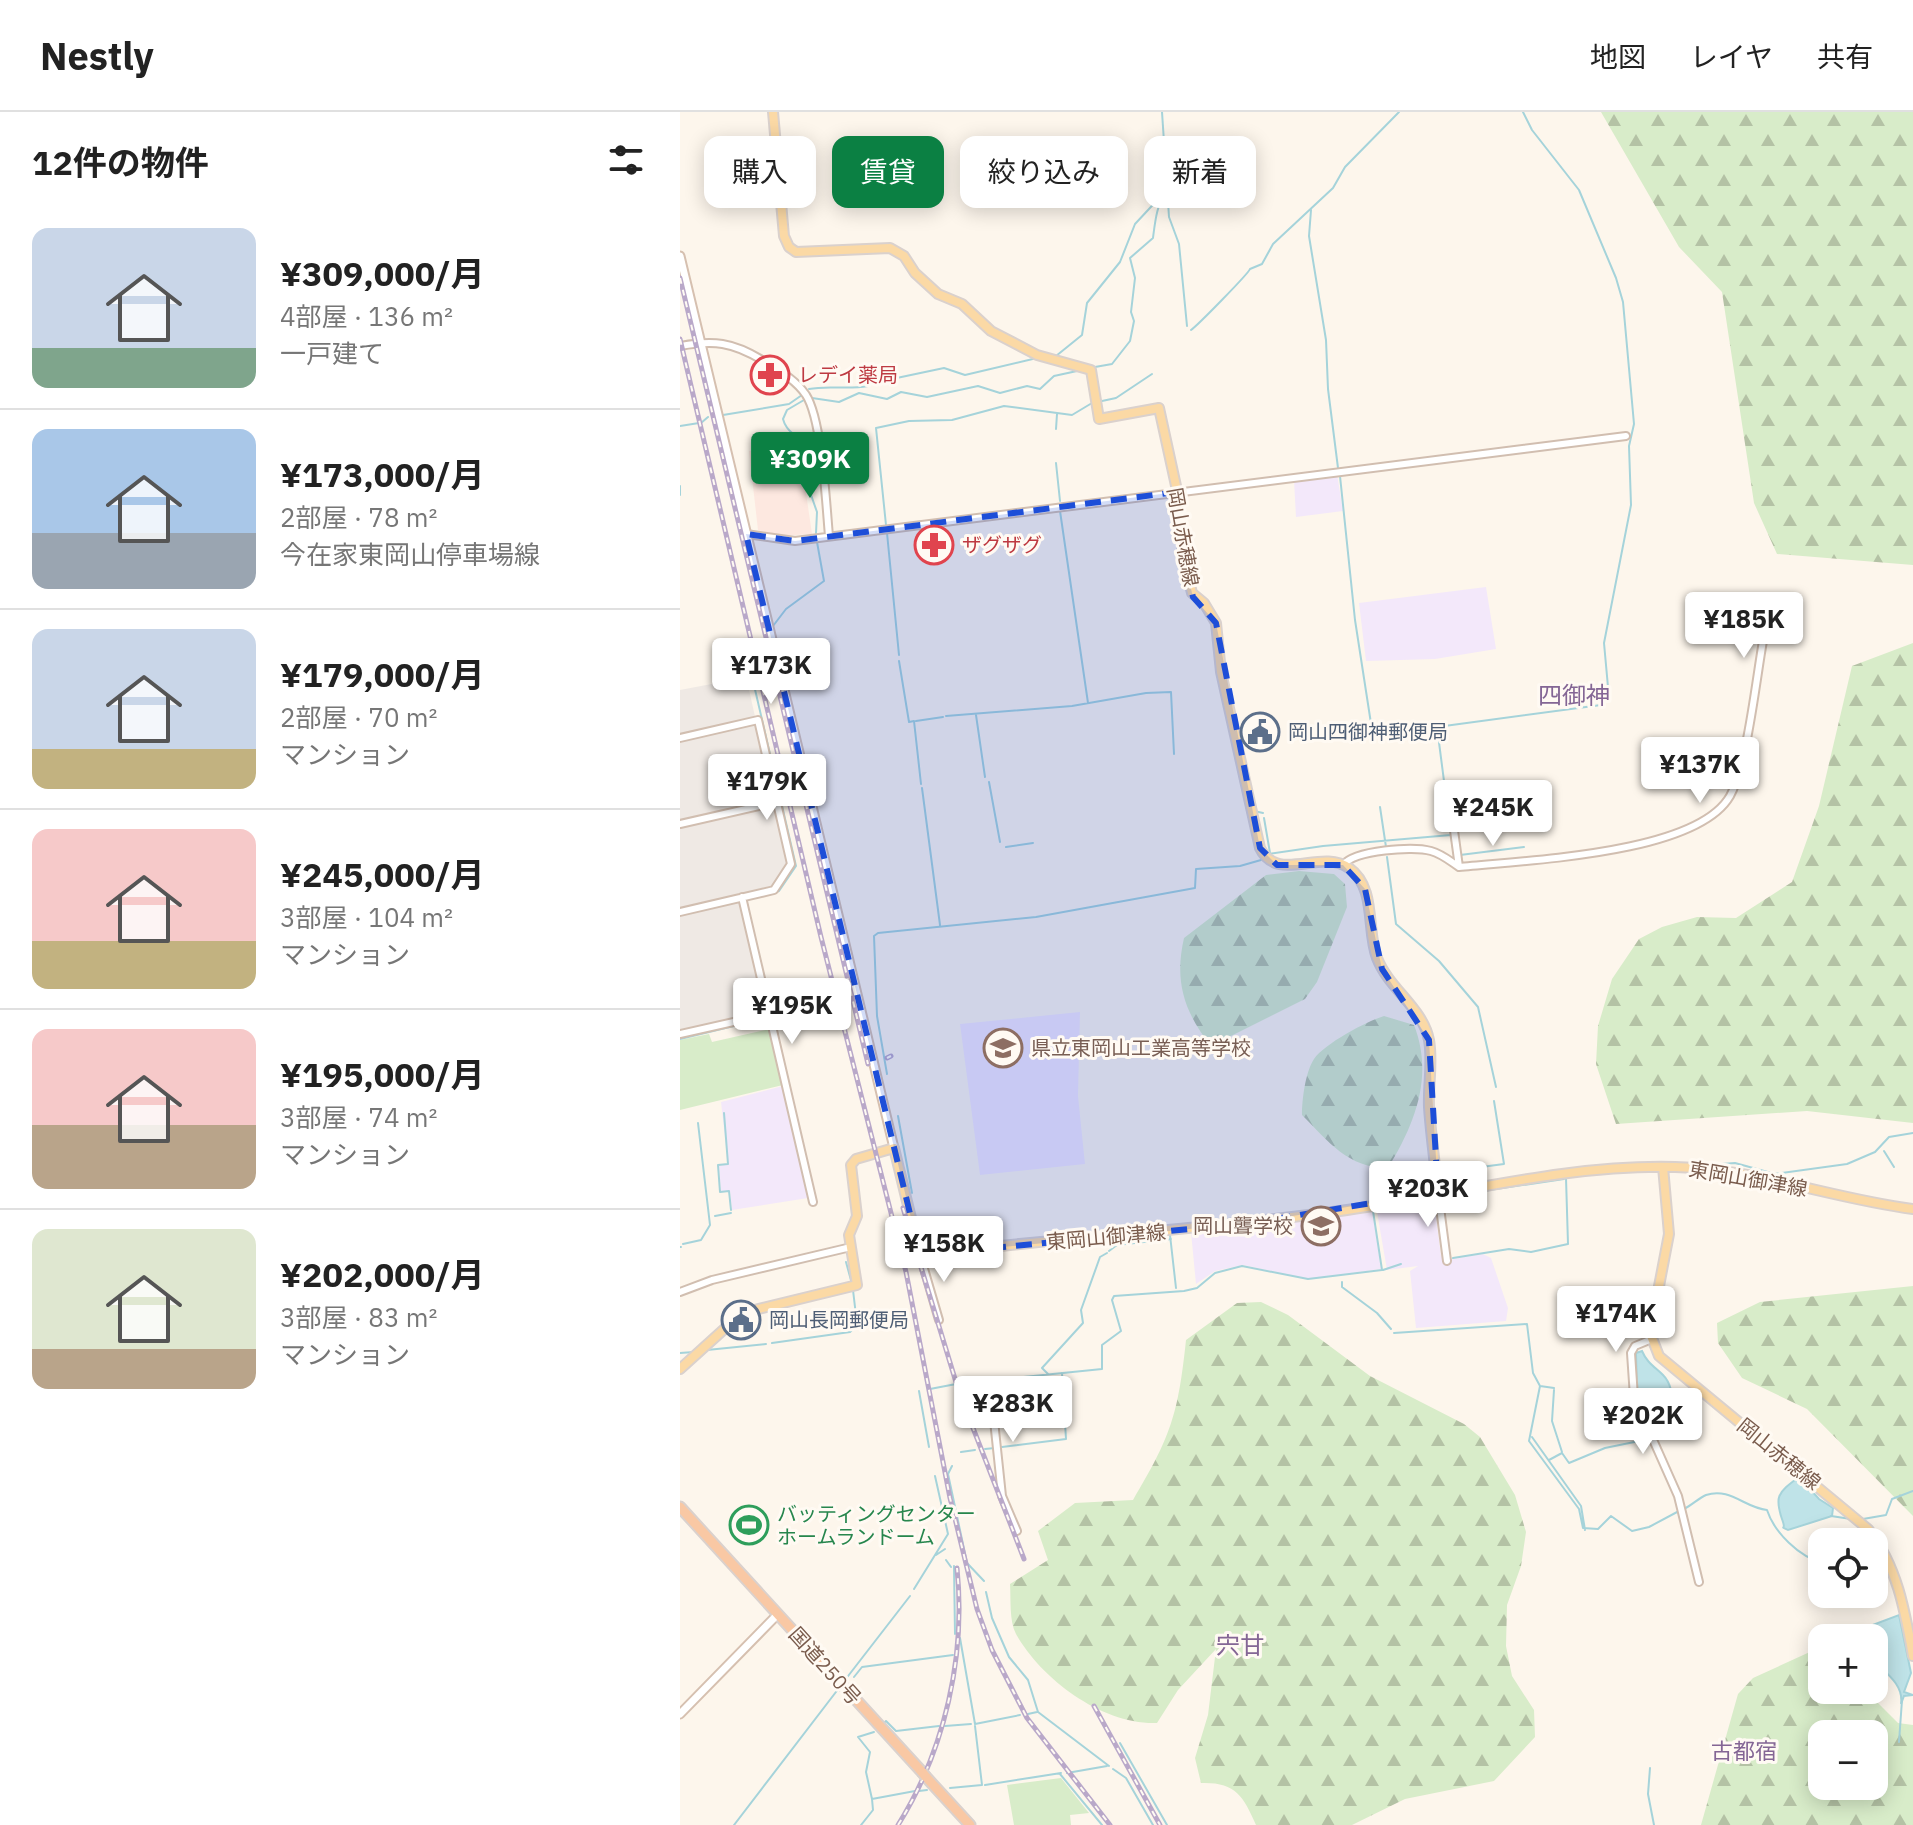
<!DOCTYPE html>
<html lang="ja">
<meta charset="utf-8">
<style>
:root{--surface:#fff;--page:#f2f2f2;--text:#222;--muted:#767676;--line:#e0e0e0;--accent:#0b8043}
body{margin:0;font-family:"IBM Plex Sans","Noto Sans JP",sans-serif;background:var(--page);color:var(--text);height:100vh;display:flex;flex-direction:column;font-size:30px;white-space:nowrap}
*{box-sizing:border-box;margin:0}
p{font-size:26px;color:var(--muted)}
.icon{flex:none;width:44px;height:44px;fill:none;stroke:currentColor;stroke-width:2;stroke-linecap:round;stroke-linejoin:round}
.map{position:relative;flex:1;overflow:hidden}
.sheet{display:flex;flex-direction:column;background:var(--surface);width:680px}
.sheet>*{flex:none}
.hud{position:absolute;left:24px;top:24px;width:760px;height:72px;display:flex;gap:16px}
.controls{position:absolute;left:1128px;top:1416px;display:grid;gap:16px}
.controls a{display:grid;place-items:center;width:80px;height:80px;border-radius:16px;background:var(--surface);box-shadow:0 4px 20px #0003;font-size:40px}
.price{position:absolute;translate:-50% -68px;padding:0 18px;border-radius:8px;background:#fff;color:#222;font-size:26px;line-height:52px;filter:drop-shadow(0 2px 4px #0008)}
.price::after{content:'';position:absolute;left:50%;top:48px;width:24px;height:18px;margin-left:-12px;background:inherit;clip-path:polygon(0 0,100% 0,50% 100%)}
.price.selected{background:var(--accent);color:#fff}
ul{padding:0;list-style:none}
li{display:flex;align-items:center;gap:24px;height:200px;padding:0 32px}
li+li{border-top:2px solid var(--line)}
li span{display:grid;place-items:center;flex:none;width:224px;height:160px;border-radius:16px;color:#555}
li>.icon{margin-inline-start:auto}
span .icon{width:96px;height:96px;fill:#fffc;stroke-width:1}
li b{font-size:34px}
h2{display:flex;justify-content:space-between;align-items:center;height:96px;padding:0 32px;font-size:34px}
.pill{padding:0 28px;border-radius:16px;background:var(--surface);box-shadow:0 4px 20px #0003;font-size:28px;line-height:72px}
.pill.selected{background:var(--accent);color:#fff}
header{display:flex;align-items:center;gap:48px;box-sizing:border-box;height:112px;padding:0 40px;background:var(--surface);border-bottom:2px solid var(--line)}
header strong{font-size:38px}
nav{display:flex;gap:44px;margin-inline-start:auto;font-size:28px}
main{display:flex;flex:1;min-height:0}
.map>svg:first-child{display:block}
.commercial{fill:#fde8e0}
.industrial{fill:#efe9e4}
.education{fill:#f3e8fa}
.green{fill:#d8ecc9}
.forest{fill:url(#forest-firs);fill-rule:evenodd}
.water{fill:#bfe3e8;stroke:#a5d3da;stroke-width:2}
.lines{fill:none;stroke-linecap:round;stroke-linejoin:round}
.stream{stroke:#a5d3da;stroke-width:2}
.tertiary-casing{stroke:#d1beb0;stroke-width:10}
.secondary-casing{stroke:#d6c0b0;stroke-width:11}
.primary-casing{stroke:#dad1cd;stroke-width:12}
.trunk-casing{stroke:#dad1cd;stroke-width:13}
.tertiary{stroke:#fff;stroke-width:6}
.secondary{stroke:#fff;stroke-width:7}
.primary{stroke:#fbd9a5;stroke-width:8}
.trunk{stroke:#f9c8a4;stroke-width:9}
.rail-casing{stroke:#b9a8c9;stroke-width:5}
.rail{stroke:#fffaf3;stroke-width:2;stroke-dasharray:6;stroke-linecap:butt}
.trunk-bridge-casing{stroke:#dad1cd;stroke-width:13;stroke-linecap:butt}
.trunk-bridge{stroke:#f9c8a4;stroke-width:9}
.marked{fill:#1d4ed8;fill-opacity:0.2;stroke:#1d4ed8;stroke-width:6;stroke-dasharray:16 10;stroke-linejoin:round}
.labels{text-anchor:middle;stroke-width:6;stroke-linejoin:round;paint-order:stroke}
.health-label{font-size:20px;fill:#be3a42;stroke:#fffaf3;text-anchor:start}
.street-label{font-size:20px;fill:#7a5c4d;stroke:#fffaf3}
.service-label{font-size:20px;fill:#4e5e75;stroke:#fffaf3;text-anchor:start}
.education-label{font-size:20px;fill:#785e54;stroke:#fffaf3;text-anchor:start}
.leisure-label{font-size:20px;fill:#27864d;stroke:#fffaf3;text-anchor:start}
.neighbourhood-label{font-size:22px;fill:#846695;stroke:#fffaf3}
.quarter-label{font-size:24px;fill:#846695;stroke:#fffaf3}
</style>
<header>
<strong>Nestly</strong>
<nav><a>地図</a><a>レイヤ</a><a>共有</a></nav>
</header>
<main>
<section class="sheet">
<h2>12件の物件<svg class="icon" aria-label="filters" viewBox="0 0 24 24"><path d="M4 7h16M4 17h16"/><circle cx="9" cy="7" r="2"/><circle cx="15" cy="17" r="2"/></svg></h2>
<ul>
<li><span style="background:linear-gradient(#c9d6e8 75%,#7fa58c 0)"><svg class="icon" aria-label="home" viewBox="0 0 24 24"><path d="M3 11l9-7 9 7M6 9v11h12V9"/></svg></span><div><b>¥309,000/月</b><p>4部屋 · 136 m²</p><p>一戸建て</p></div></li>
<li><span style="background:linear-gradient(#a9c7e8 65%,#9aa5b1 0)"><svg class="icon" aria-label="home" viewBox="0 0 24 24"><path d="M3 11l9-7 9 7M6 9v11h12V9"/></svg></span><div><b>¥173,000/月</b><p>2部屋 · 78 m²</p><p>今在家東岡山停車場線</p></div></li>
<li><span style="background:linear-gradient(#c9d6e8 75%,#c2b280 0)"><svg class="icon" aria-label="home" viewBox="0 0 24 24"><path d="M3 11l9-7 9 7M6 9v11h12V9"/></svg></span><div><b>¥179,000/月</b><p>2部屋 · 70 m²</p><p>マンション</p></div></li>
<li><span style="background:linear-gradient(#f6c9c9 70%,#c2b280 0)"><svg class="icon" aria-label="home" viewBox="0 0 24 24"><path d="M3 11l9-7 9 7M6 9v11h12V9"/></svg></span><div><b>¥245,000/月</b><p>3部屋 · 104 m²</p><p>マンション</p></div></li>
<li><span style="background:linear-gradient(#f6c9c9 60%,#b9a48a 0)"><svg class="icon" aria-label="home" viewBox="0 0 24 24"><path d="M3 11l9-7 9 7M6 9v11h12V9"/></svg></span><div><b>¥195,000/月</b><p>3部屋 · 74 m²</p><p>マンション</p></div></li>
<li><span style="background:linear-gradient(#dfe7d0 75%,#b9a48a 0)"><svg class="icon" aria-label="home" viewBox="0 0 24 24"><path d="M3 11l9-7 9 7M6 9v11h12V9"/></svg></span><div><b>¥202,000/月</b><p>3部屋 · 83 m²</p><p>マンション</p></div></li>
</ul>
</section>
<div class="map">
<svg width="1233" height="1713" viewBox="0 0 1233 1713">
<defs>
<pattern id="forest-firs" width="22" height="20" patternUnits="userSpaceOnUse" patternTransform="scale(2)"><rect width="22" height="20" fill="#d8ecc9"/><path d="M5 1l3.5 6h-7zM16 11l3.5 6h-7z" fill="#b4c2a5"/></pattern>
</defs>
<rect width="100%" height="100%" fill="#fdf6ec"/>
<path class="commercial" d="M122,333L123,343L118,344L121,374H125L132,422L98,424L78,418L69,339Z"/>
<path class="industrial" d="M63,551L108,752L94,773L58,782L85,899L0,919V578L42,570Z"/>
<path class="education" d="M657,362L663,399L616,405L614,368Z
M806,475L816,537L755,547L686,549L679,491Z
M400,900L398,984L405,1052L300,1063L280,912Z
M103,974L128,1086L52,1098L50,1079L41,1080L39,1054L48,1052L41,990Z
M749,1088L755,1097L761,1144L773,1147L803,1142L811,1146L828,1196L826,1209L736,1216L730,1159L738,1154L707,1158L697,1100Z
M692,1097L701,1157L628,1167L563,1153L535,1159L516,1172L511,1120Z"/>
<path class="green" d="M90,917L103,973L0,998V928L29,922L32,930Z
M381,1666L409,1701L390,1703L391,1713H334L327,1673Z"/>
<path class="forest" d="M921,0H1233V453L1097,442L1074,391L1042,180L999,135Z
M1233,531V1011L1127,999L936,1012L916,952L918,914L932,867L959,827L982,815L1017,805L1056,806L1112,770L1139,694L1172,554Z
M619,759L654,762L665,772L667,795L637,870L625,887L531,934C504,900 494,869 504,826L586,763Z
M704,904L734,913C754,964 735,1012 708,1056C668,1056 649,1030 622,1003C622,988 625,961 634,947C644,932 687,909 704,904Z
M1233,1174V1404L1127,1297L1062,1266L1038,1231L1037,1211L1080,1190Z
M581,1190L608,1203L690,1264L784,1312L800,1325L835,1383L846,1420L841,1454L827,1493L826,1534L832,1564L854,1598L855,1625L814,1669L725,1687L672,1713H576C563,1683 555,1670 521,1671L515,1646L528,1603L536,1537L498,1578L477,1611C423,1613 362,1568 336,1522C329,1509 331,1486 330,1472L368,1448L358,1419L395,1391L453,1388C491,1324 498,1303 506,1228L557,1191Z
M1132,1539L1142,1541V1578H1185L1218,1611L1233,1613V1713H1021L1058,1582L1073,1566ZM1142,1622H1194V1674H1142Z"/>
<path class="water" d="M962,1239C967,1251 975,1255 983,1263C998,1278 994,1313 973,1322L957,1281L956,1241Z
M1119,1365L1139,1387L1153,1396L1152,1404L1108,1418C1099,1413 1106,1419 1103,1410C1094,1385 1097,1381 1119,1365Z
M1219,1503L1231,1561L1224,1580L1233,1583L1224,1584L1221,1592C1224,1573 1206,1561 1194,1549V1526H1168L1166,1523Z"/>
<g class="lines">
<path class="stream" d="M482,0L489,105L499,132L507,214
M631,98L629,124L646,228L648,277L658,356
M511,218C518,213 568,162 570,157L582,152L593,132L653,76L665,55L719,0
M376,244L402,223L407,191L440,150L455,112L482,83
M415,255L432,252L450,229L454,209L451,200L455,166L450,146L473,126C475,110 477,89 488,78
M193,271L264,256L285,263L357,246
M129,277C148,273 167,278 188,274
M132,286L159,290L179,281L207,287L221,280L247,285L298,274L320,281L347,274L360,277L374,264L397,259
M124,288L107,298L103,307C106,319 119,328 130,331L138,355L130,380L137,400L136,421
M422,289L436,286L472,262
M43,303L109,292L122,283
M21,311L28,305
M0,314L19,311
M376,317L377,302
M376,351L380,389
M660,364L675,508L692,618
M0,374V383
M380,399L408,591
M206,413L196,316L229,309L272,308L324,294L392,303L412,291
M207,421L219,543
M93,514L106,497L144,469L137,430
M82,531L67,543L116,754L99,779L66,788L112,985
M219,549L229,610L234,609L241,672
M296,603L305,665
M266,604L392,594L466,581L491,580L494,642
M236,609L263,605
M309,670L320,730
M242,676L260,813
M700,695L706,735
M574,699L583,701
M584,706L590,741
M771,723L774,743
M326,735L353,731
M589,742L643,734L771,723L757,615L921,593L929,586L924,531L951,393L949,334L954,312L943,190L936,166L899,78L852,18L843,0
M780,743L844,735
M707,745L716,812L759,849L798,895L816,975
M0,927L87,906
M207,962L197,904L194,824L198,821L356,805L515,776L516,757L560,754L581,748
M44,1001L48,1052L38,1053L40,1080L49,1079L51,1098
M218,1004L232,1081
M1204,1039L1214,1055
M1027,1053L1055,1051L1095,1062L1167,1052L1195,1040L1209,1025L1233,1021
M763,1060L824,1052L814,989
M796,1080L884,1067
M696,1088L744,1077L753,1067
M647,1097L684,1091
M698,1098L709,1096
M35,1104L51,1101
M490,1123L496,1176
M3,1132L21,1128L30,1113L18,1011
M0,1135H1
M429,1139L437,1133L491,1127
M773,1146L829,1137L851,1140L888,1132L886,1066
M166,1150L172,1172
M703,1158L721,1152
M662,1170V1175L697,1201L711,1217
M714,1221L847,1212L853,1261L860,1274L849,1329L899,1397L903,1416L918,1417L931,1404L952,1419L969,1415L999,1399
M92,1231L170,1220L177,1212L173,1178
M27,1238L86,1232
M0,1241L14,1240
M368,1262L362,1256L403,1211L401,1198L420,1145L427,1141
M283,1271L422,1257V1233L441,1219L432,1188L434,1184L504,1179L517,1176L535,1161L562,1154L628,1167L702,1158L693,1099
M860,1274L874,1276
M250,1277L276,1272
M874,1278L872,1309L882,1340
M239,1279L249,1335
M852,1325L901,1394L905,1418
M973,1325L990,1312L987,1309
M322,1335L386,1327L382,1261
M305,1337L315,1336
M281,1340L295,1338
M869,1348L882,1341L889,1351L925,1336L969,1327
M272,1354L268,1362L287,1451L304,1469
M1004,1397C1012,1393 1019,1386 1026,1383C1050,1375 1065,1396 1087,1398C1094,1420 1120,1446 1142,1450
M1151,1404L1171,1407
M1183,1407L1206,1403L1212,1387L1233,1379
M256,1443L265,1437
M266,1448L271,1455
M274,1454L275,1522
M234,1477L268,1422L255,1364
M306,1480L312,1506L329,1545L348,1568L358,1600L429,1654
M280,1526L295,1612
M174,1565L182,1555L273,1543
M165,1568L230,1484
M348,1602L357,1600
M204,1611L206,1609L216,1619L259,1614
M295,1612L340,1603
M265,1614L291,1612
M1219,1630L1222,1588
M440,1631L487,1713
M970,1656L968,1682L974,1713
M433,1657L446,1666L473,1713
M387,1661L427,1654
M380,1662L422,1713
M305,1673L381,1661
M270,1676L302,1673L295,1614
M239,1679L247,1678
M192,1687L186,1660L190,1640L178,1625L194,1620
M54,1713L159,1576
M181,1713L193,1698L192,1687L235,1679"/>
<g class="tertiary-casing">
<path id="tertiary" d="M0,234C34,228 52,230 82,248C98,258 115,267 126,283C142,308 146,391 149,424
M66,422L115,429L946,324
M0,626L78,608L111,752L94,778L0,800
M769,682L779,755
M0,712L97,690
M663,753C675,738 733,734 751,739C762,742 770,749 779,755C843,748 1016,743 1050,684C1067,653 1076,568 1083,529
M62,785L133,1090
M0,922L89,902
M758,1080L767,1149
M240,1143L259,1208
M0,1180L32,1168L171,1135
M972,1227L955,1234L951,1241L954,1285L998,1384L1019,1470
M283,1281L304,1289L313,1299L322,1384L337,1419"/>
</g>
<g class="secondary-casing">
<path id="secondary" d="M0,144L214,1036
M0,1602L98,1502"/>
</g>
<g class="primary-casing">
<path id="primary" d="M93,0L104,124L109,135L116,140L210,136L224,144L235,161L258,182L282,192L311,219L357,243L411,258L419,307L479,296L498,383L503,445L512,481L524,491L536,511L541,560L580,736C597,772 641,736 669,756C697,776 686,818 697,846C709,877 743,896 749,928C753,950 748,973 749,995C751,1024 755,1052 758,1080
M983,1055L989,1122L970,1221L979,1244L1188,1417C1217,1453 1225,1499 1233,1544
M0,1257L62,1201L177,1173L169,1123L177,1104L171,1053L176,1047L214,1036L240,1143C382,1125 525,1118 667,1098C775,1083 885,1052 995,1055C1076,1057 1154,1087 1233,1097"/>
</g>
<g class="trunk-casing">
<path id="trunk" d="M0,1395L242,1660
M246,1665L290,1713"/>
</g>
<use href="#tertiary" class="tertiary"/>
<use href="#secondary" class="secondary"/>
<use href="#primary" class="primary"/>
<use href="#trunk" class="trunk"/>
<g class="rail-casing">
<path id="rail" d="M0,166L188,952
M0,227L141,825L226,1160L270,1386L297,1497L312,1538L347,1606L430,1713
M207,946L211,944
M223,1096L279,1280L344,1447
M414,1594L480,1713
M218,1713C265,1638 286,1544 277,1456"/>
</g>
<use href="#rail" class="rail"/>
<g class="trunk-bridge-casing">
<path id="trunk-bridge" d="M242,1660L246,1665"/>
</g>
<use href="#trunk-bridge" class="trunk-bridge"/>
</g>
<path class="marked" d="M497,380L503,445L513,485L536,511L580,736L597,753H663L685,777L702,857L749,928L758,1080L571,1111L240,1143L66,422L115,429Z"/>
<defs>
<g id="pharmacy-ring" transform="scale(2)"><circle r="9.5" fill="#fffaf3" stroke="#e0444e" stroke-width="1.5"/><path d="M-2-6h4v4h4v4h-4v4h-4v-4h-4v-4h4Z" fill="#e0444e"/></g>
<g id="civic-ring" transform="scale(2)"><circle r="9.5" fill="#fffaf3" stroke="#5c6f8a" stroke-width="1.5"/><path d="M-.6-6.5H3V-4.5H.6V-3L4-1V1h2V6H-6V1h2V-1L-.6-3ZM-1.2 2.5V6h2.4V2.5Z" fill="#5c6f8a"/></g>
<g id="school-ring" transform="scale(2)"><circle r="9.5" fill="#fffaf3" stroke="#8d6e63" stroke-width="1.5"/><path d="M0-5L7-2L0 1L-7-2ZM-4 1L0 2.5L4 1V4Q0 6-4 4Z" fill="#8d6e63"/></g>
<g id="stadium-ring" transform="scale(2)"><circle r="9.5" fill="#fffaf3" stroke="#2e9e5b" stroke-width="1.5"/><path d="M0-5a6.5 5 0 1 0 0 10a6.5 5 0 1 0 0-10ZM-3.5-1.8h7v3.6h-7Z" fill="#2e9e5b"/></g>
</defs>
<g fill-rule="evenodd">
<use href="#pharmacy-ring" x="90" y="263"/>
<use href="#pharmacy-ring" x="254" y="433"/>
<use href="#civic-ring" x="580" y="620"/>
<use href="#school-ring" x="323" y="936"/>
<use href="#school-ring" x="641" y="1114"/>
<use href="#civic-ring" x="61" y="1208"/>
<use href="#stadium-ring" x="69" y="1413"/>
</g>
<g class="labels">
<g class="health-label">
<text x="118" y="270">レデイ薬局</text>
<text x="282" y="440">ザグザグ</text>
</g>
<g class="street-label">
<text transform="translate(503 425) rotate(80)" y="7">岡山赤穂線</text>
<text transform="translate(1068 1067) rotate(10)" y="7">東岡山御津線</text>
<text transform="translate(426 1125) rotate(-5)" y="7">東岡山御津線</text>
<text transform="translate(1099 1342) rotate(39)" y="7">岡山赤穂線</text>
<text transform="translate(145 1554) rotate(48)" y="7">国道250号</text>
</g>
<g class="service-label">
<text x="608" y="627">岡山四御神郵便局</text>
<text x="89" y="1215">岡山長岡郵便局</text>
</g>
<g class="education-label">
<text x="351" y="943">県立東岡山工業高等学校</text>
<text x="613" y="1121" text-anchor="end">岡山聾学校</text>
</g>
<g class="leisure-label">
<text x="97" y="1409">バッティングセンター<tspan x="97" dy="23">ホームランドーム</tspan></text>
</g>
<g class="neighbourhood-label">
<text x="1064" y="1647">古都宿</text>
</g>
<g class="quarter-label">
<text x="894" y="592">四御神</text>
<text x="560" y="1542">宍甘</text>
</g>
</g>
</svg>
<div class="controls">
<a><svg class="icon" aria-label="locate" viewBox="0 0 24 24"><circle cx="12" cy="12" r="6"/><path d="M12 2v4M12 18v4M2 12h4M18 12h4"/></svg></a>
<a>+</a>
<a>−</a>
</div>
<b class="price selected" style="left:130px;top:388px">¥309K</b>
<b class="price" style="left:1064px;top:548px">¥185K</b>
<b class="price" style="left:91px;top:594px">¥173K</b>
<b class="price" style="left:1020px;top:693px">¥137K</b>
<b class="price" style="left:87px;top:710px">¥179K</b>
<b class="price" style="left:813px;top:736px">¥245K</b>
<b class="price" style="left:112px;top:934px">¥195K</b>
<b class="price" style="left:748px;top:1117px">¥203K</b>
<b class="price" style="left:264px;top:1172px">¥158K</b>
<b class="price" style="left:936px;top:1242px">¥174K</b>
<b class="price" style="left:333px;top:1332px">¥283K</b>
<b class="price" style="left:963px;top:1344px">¥202K</b>
<div class="hud">
<a class="pill">購入</a>
<a class="pill selected">賃貸</a>
<a class="pill">絞り込み</a>
<a class="pill">新着</a>
</div>
</div>
</main>
